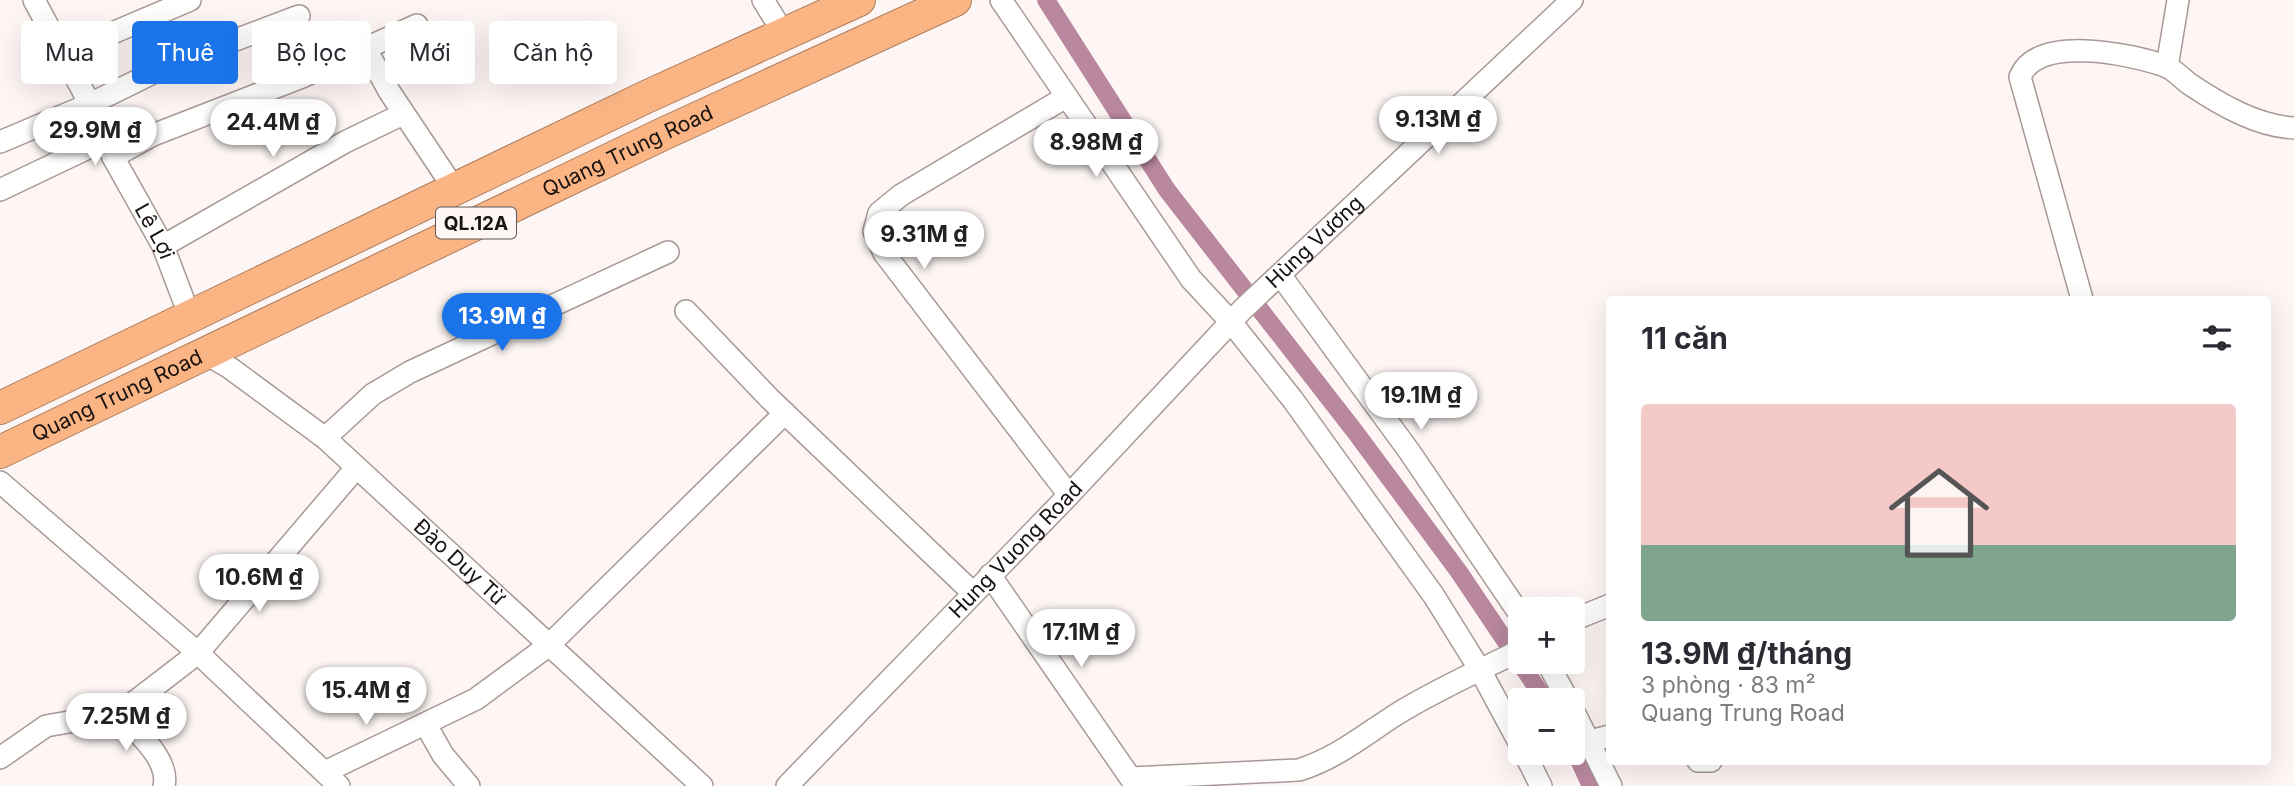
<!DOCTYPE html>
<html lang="vi">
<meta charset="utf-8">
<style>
:root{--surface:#fff;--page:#f7f7f7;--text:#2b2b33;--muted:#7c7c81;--accent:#1a73e8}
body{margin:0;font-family:Inter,sans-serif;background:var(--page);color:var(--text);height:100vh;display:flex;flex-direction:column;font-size:26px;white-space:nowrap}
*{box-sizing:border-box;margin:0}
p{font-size:23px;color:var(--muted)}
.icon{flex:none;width:38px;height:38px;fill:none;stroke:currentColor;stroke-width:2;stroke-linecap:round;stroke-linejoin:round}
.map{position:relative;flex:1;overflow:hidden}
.details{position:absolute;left:1606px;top:296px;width:665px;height:469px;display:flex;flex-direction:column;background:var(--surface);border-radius:7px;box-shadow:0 7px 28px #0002}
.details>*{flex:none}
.guide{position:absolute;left:21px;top:21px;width:665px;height:63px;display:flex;gap:14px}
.buttons{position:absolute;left:1508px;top:597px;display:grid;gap:14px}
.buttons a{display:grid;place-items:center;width:77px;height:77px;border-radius:7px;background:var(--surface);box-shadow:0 7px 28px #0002;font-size:35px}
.price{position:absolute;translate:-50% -60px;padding:0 16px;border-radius:24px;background:#fff;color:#222;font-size:23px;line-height:46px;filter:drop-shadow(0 2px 4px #0008)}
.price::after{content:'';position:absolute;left:50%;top:42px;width:21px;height:16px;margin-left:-10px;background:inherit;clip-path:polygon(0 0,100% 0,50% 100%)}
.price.active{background:var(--accent);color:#fff}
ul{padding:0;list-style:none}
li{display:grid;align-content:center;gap:14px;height:371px;padding:0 35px}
li span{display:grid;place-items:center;height:217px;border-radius:7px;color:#555}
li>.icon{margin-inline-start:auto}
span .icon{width:126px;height:126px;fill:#fffc;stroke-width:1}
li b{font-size:30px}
h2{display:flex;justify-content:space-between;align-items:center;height:84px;padding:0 35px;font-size:30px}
.tag{padding:0 24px;border-radius:7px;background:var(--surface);box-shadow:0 7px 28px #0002;font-size:24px;line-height:63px}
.tag.active{background:var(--accent);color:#fff}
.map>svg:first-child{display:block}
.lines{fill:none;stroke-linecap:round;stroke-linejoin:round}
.canal{stroke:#b9879e;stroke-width:18}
.minor-casing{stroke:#a99995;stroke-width:24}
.highway-casing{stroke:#ac7c5c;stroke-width:34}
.minor{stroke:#fff;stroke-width:21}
.highway{stroke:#fbb585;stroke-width:32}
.labels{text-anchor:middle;stroke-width:7;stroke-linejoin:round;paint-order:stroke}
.shield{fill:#fdf6f4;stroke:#5d5654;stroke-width:2}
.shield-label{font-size:19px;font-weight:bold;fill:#181210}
.street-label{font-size:21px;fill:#181210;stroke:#fdf6f4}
</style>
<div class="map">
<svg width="2294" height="786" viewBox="0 0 2294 786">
<rect width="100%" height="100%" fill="#fdf6f4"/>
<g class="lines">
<path class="canal" d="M1046,0L1167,190L1356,433L1459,572L1545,700
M1573,747L1591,786"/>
<g class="minor-casing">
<g id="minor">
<path id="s1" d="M34,0L90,104L113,157L163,246L190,317"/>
<path d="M763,0L784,34"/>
<path d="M1001,0L1191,279L1231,322L1293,400L1434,596L1480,670L1521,746"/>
<path d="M366,49L389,91L455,190"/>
<path d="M63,54L190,0"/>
<path d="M2167,67L2178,0"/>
<path d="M1066,97L901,195L879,213L874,231L884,253L1069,495"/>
<path d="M0,142L90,104L169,65L299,16"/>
<path d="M113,157L153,135L302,77L417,25"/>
<path d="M0,190L107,139"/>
<path d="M163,246L345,142L403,114"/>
<path d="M1281,276L1409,451L1521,616"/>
<path d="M2082,299L2020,77C2037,34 2131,54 2165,66C2174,69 2182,79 2191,85C2221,105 2257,126 2294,128"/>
<path d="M686,311L770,399L973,593"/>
<path id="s2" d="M206,354L230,368L325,438L702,786"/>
<path d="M325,438L373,394L410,372L668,252"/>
<path d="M0,482L198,653L339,786"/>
<path d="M990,575L1136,786"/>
<path d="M1573,620L1610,605"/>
<path d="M1547,662L1568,700"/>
<path d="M1573,710L1611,786"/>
<path d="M120,713C136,732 170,759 164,786"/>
<path d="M426,725L443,755L469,786"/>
<path d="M1590,741L1610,736"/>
<path d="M1524,752L1541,786"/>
<path d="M0,758L46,726L120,713L198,653L356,468"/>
<path d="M1698,761H1711"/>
<path d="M325,772L476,699L548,646L785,413"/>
<path d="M1131,778L1299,770C1337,758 1364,735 1397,714C1436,690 1480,670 1521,650"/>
<path id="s3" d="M787,786L1069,495L1242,310L1572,0"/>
</g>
</g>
<g class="highway-casing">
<g id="highway">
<path d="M0,408L646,97L859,0"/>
<path id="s4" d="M0,452L663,134L955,0"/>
</g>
</g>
<use href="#minor" class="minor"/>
<use href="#highway" class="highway"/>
</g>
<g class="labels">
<rect class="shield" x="436" y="207.5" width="80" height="31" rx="5"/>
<g class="shield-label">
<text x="476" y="230">QL.12A</text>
</g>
<g class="street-label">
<text dy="7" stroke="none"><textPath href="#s4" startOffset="696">Quang Trung Road</textPath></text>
<text dy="7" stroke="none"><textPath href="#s1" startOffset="261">Lê Lợi</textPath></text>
<text dy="7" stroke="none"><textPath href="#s3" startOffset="758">Hùng Vương</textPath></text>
<text dy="7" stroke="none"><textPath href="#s4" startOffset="130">Quang Trung Road</textPath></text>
<text dy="7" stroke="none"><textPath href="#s3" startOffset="329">Hung Vuong Road</textPath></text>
<text dy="7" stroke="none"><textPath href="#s2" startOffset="329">Đào Duy Từ</textPath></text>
</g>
</g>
</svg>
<div class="buttons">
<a>+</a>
<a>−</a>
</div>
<b class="price" style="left:1438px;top:156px">9.13M ₫</b>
<b class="price" style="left:273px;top:159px">24.4M ₫</b>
<b class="price" style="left:95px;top:167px">29.9M ₫</b>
<b class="price" style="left:1096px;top:179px">8.98M ₫</b>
<b class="price" style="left:924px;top:271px">9.31M ₫</b>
<b class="price active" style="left:502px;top:353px">13.9M ₫</b>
<b class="price" style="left:1421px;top:432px">19.1M ₫</b>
<b class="price" style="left:259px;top:614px">10.6M ₫</b>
<b class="price" style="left:1081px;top:669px">17.1M ₫</b>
<b class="price" style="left:366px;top:727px">15.4M ₫</b>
<b class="price" style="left:126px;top:753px">7.25M ₫</b>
<div class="guide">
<a class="tag">Mua</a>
<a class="tag active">Thuê</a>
<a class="tag">Bộ lọc</a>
<a class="tag">Mới</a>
<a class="tag">Căn hộ</a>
</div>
<section class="details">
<h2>11 căn<svg class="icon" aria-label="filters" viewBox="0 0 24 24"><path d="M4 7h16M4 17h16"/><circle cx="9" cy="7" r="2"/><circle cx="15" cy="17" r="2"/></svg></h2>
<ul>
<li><span style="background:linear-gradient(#f6c9c9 65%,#7fa58c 0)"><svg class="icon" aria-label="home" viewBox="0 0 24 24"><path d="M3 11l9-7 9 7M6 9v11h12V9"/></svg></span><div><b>13.9M ₫/tháng</b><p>3 phòng · 83 m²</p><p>Quang Trung Road</p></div></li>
</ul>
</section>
</div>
